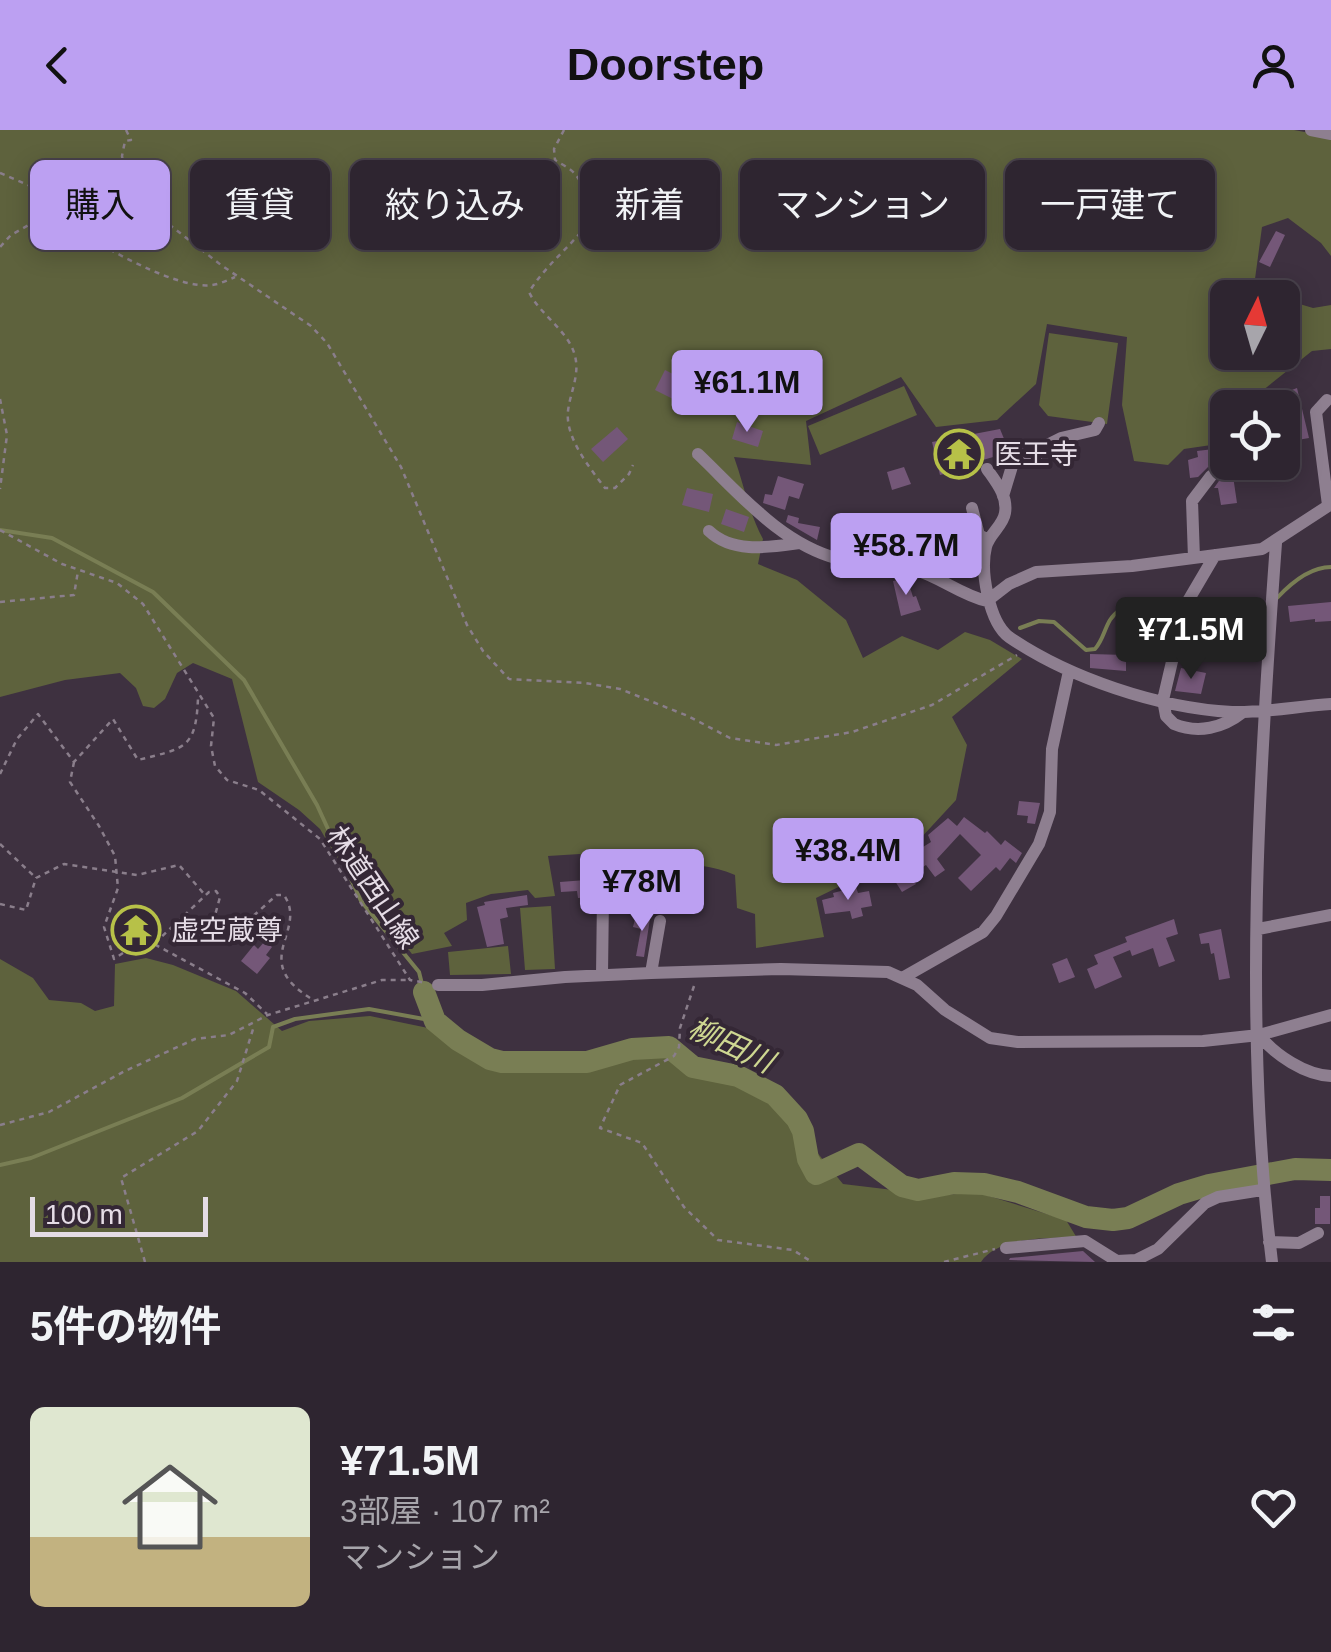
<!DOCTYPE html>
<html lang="ja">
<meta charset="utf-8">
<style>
:root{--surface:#2e2530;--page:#3a313c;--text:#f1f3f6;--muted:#a7a5ab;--line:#49424c;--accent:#bca0f2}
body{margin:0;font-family:Arial,"Noto Sans JP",sans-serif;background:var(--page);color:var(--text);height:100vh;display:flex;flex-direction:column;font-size:38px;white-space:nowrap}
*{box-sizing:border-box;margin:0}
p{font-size:32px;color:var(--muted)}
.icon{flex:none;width:55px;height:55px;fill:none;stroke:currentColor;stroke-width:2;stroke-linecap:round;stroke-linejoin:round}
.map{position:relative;height:1132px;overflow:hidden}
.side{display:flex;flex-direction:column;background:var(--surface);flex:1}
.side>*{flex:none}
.hud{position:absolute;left:30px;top:30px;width:1272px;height:90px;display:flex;gap:20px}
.needle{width:65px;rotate:5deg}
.fabs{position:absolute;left:1210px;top:150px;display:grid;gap:20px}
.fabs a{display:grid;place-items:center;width:90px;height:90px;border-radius:15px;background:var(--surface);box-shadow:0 5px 25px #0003,0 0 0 2px var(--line);font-size:50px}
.scale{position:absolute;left:30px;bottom:25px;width:178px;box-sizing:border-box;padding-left:10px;border:5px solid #e5dce6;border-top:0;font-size:28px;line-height:35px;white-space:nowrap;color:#e5dce6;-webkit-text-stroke:8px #342735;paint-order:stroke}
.price{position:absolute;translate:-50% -85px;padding:0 22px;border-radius:10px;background:var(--accent);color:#111;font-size:32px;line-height:65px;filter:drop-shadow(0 2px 5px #0008)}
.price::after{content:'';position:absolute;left:50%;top:60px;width:30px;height:22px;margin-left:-15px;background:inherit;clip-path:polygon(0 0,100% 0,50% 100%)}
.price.current{background:#222;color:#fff}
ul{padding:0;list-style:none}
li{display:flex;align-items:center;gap:30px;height:250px;padding:0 30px}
li span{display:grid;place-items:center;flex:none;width:280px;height:200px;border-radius:15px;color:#555}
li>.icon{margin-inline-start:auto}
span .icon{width:120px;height:120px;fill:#fffc;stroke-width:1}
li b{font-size:42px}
h2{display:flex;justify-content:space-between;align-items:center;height:120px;padding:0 30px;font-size:42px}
.pill{padding:0 35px;border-radius:15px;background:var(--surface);box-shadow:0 5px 25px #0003,0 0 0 2px var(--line);font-size:35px;line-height:90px}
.pill.current{background:var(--accent);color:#111}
header{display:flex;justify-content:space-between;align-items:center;height:130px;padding:0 30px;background:var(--accent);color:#111;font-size:45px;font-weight:700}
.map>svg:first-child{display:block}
.green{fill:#5e623d}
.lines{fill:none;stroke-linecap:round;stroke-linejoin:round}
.stream{stroke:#797e54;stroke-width:4}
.river{stroke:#797e54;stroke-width:22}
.building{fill:#745778}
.path{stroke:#8a7e8b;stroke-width:2.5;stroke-dasharray:5 5;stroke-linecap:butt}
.minor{stroke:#8e7f90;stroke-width:12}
.labels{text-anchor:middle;stroke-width:8;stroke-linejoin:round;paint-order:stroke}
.poi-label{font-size:28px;fill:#e5dce6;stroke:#342735;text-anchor:start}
.street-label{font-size:28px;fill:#e5dce6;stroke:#342735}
.water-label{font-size:30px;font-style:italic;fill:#ced791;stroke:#342735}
</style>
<header><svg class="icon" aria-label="back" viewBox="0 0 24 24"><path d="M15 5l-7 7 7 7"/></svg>Doorstep<svg class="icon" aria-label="person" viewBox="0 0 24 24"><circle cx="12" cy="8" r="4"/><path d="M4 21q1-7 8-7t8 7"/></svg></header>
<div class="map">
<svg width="1331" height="1132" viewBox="0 0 1331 1132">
<rect width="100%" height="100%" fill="#3e3140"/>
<path class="green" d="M0,0H1294L1331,7V126L1321,113L1288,88L1262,97L1255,149L1280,167L1228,168V222H1282L1283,169L1313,178L1331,175V219L1312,221L1242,277L1228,278L1225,313L1184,319L1168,335L1134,331L1122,275L1127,207L1047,194L1036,254L997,290L936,297L901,247L806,291L811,335L734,327C744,355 749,383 763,409L758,434L797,450L846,490L863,528L902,506L938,520L965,502L990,510L1022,529L952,587L967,615L956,670L906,724L816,768L824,807L756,818L755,784L737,778L735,745C691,727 638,734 592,739L580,724L548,726L555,766L535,768L528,760L491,764L466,773L467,790L444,803L452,816L412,824L334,723L320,699L299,680L258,652L232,549L193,533L177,543L165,569L154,578L143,576L136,558L120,543L65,550L0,567Z
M1049,203L1118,213L1107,294L1048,286L1039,275Z
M904,256L917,285L820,325L808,296Z
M551,776L555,839L525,840L520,778Z
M508,816L511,844L450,845L448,822Z
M146,828L173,835L236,861L282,901L309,891L370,886L433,899L488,933L551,932L592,936L653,919L675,923L692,941L742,952L769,964L843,1054L935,1065L979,1063L1066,1090L1077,1108C1050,1107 997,1107 981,1132H0V829L33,848L49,870L81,873L95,881L114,876L115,834Z"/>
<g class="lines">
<path class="stream" d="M0,400L52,408L153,462L244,550L317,675L361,771L419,842L424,862
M1277,468C1291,453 1310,437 1331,437
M1020,498L1039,491L1054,492L1086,520L1095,519C1103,510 1104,500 1110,490C1128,463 1157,485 1175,498
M1182,503C1224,507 1239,513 1267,479
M0,1035L31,1028L182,968L269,917L273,897L295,889L369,879L435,891"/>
<path class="river" d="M424,862L435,891L458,910L490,929L502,932H587L632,919L669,917L693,937L738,946L775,965L797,989L803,1001L808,1029L816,1044L859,1024L902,1056L918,1060L954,1053L984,1054L1018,1062L1086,1087L1113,1090L1128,1088L1179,1064L1209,1055L1295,1039L1331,1040"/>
</g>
<path class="building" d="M1276,101L1285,105L1270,137L1259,132Z
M665,240L701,258L691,278L655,260Z
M1297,258L1309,308L1292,311L1286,278H1252V275Z
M737,292L763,301L758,317L732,309Z
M617,297L628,309L603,332L591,319Z
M1000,299L1007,316L1031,313V316L976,332L977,336L940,345L932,312Z
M1222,318L1226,347L1233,346L1237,373L1221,375L1218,358H1214L1221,348L1220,341L1208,337L1198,347L1190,348L1188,330L1198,327L1197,321Z
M904,337L911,354L892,360L887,342Z
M778,346L804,354L799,369L789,366L785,380L763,373L765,364L772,365Z
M687,358L713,364L709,382L682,375Z
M726,379L749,387L744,402L721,394Z
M788,385L799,388L798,393L820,397L817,410L786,392Z
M907,448L913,467L916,466L921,480L901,486L893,451Z
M1331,472V491L1315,492V489L1290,492L1288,476Z
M1090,524L1126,525V541L1090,538Z
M1181,538L1206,543L1201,564L1175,561Z
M1019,671L1040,673L1035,694L1027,693L1028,686L1017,685Z
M964,687L985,703L987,701L1001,715L1005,710L1022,723L1016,733L1010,728L1000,741L996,737L971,761L958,748L981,725L960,704L937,729L945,740L935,747L926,735L910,745L916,754L902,762L893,748L902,742L897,733L931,712L928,705L948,688L957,696Z
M638,741L669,750L667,755L680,759L676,773L627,754L630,744L636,745Z
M600,743L601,756L595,760L593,767L578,768L577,761L561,762L560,752L586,750V744Z
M856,757L858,763L869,761L872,776L861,778L863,786L852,789L850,781L825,784L822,770L834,767L833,763Z
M527,765L528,775L506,778L508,787L500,789L504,814L487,817L477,777L485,775L484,772Z
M636,785L650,789L644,827L636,826L641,799L633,797Z
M135,789L152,801L144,811L140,808L137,812L125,803Z
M1174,789L1178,804L1166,808L1175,831L1159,837L1153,818L1132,826L1130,820L1113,827L1122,847L1095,859L1087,839L1098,834L1094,825L1127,812L1125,807Z
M1221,799L1230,848L1219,850L1214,823L1211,824L1209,813L1201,814L1199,804Z
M265,811L272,817L266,825L270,828L257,844L241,831L254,815L258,819Z
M1067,828L1075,847L1059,853L1052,834Z
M1320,1066H1330V1094H1315V1078H1320Z
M1083,1121L1095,1132L1009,1130L1010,1128Z"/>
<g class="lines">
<path class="path" d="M126,0L131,10L125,11L122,26L126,49L134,67L221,135L311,196L327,213L401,337L467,495L483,521L509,549L585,553L620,559L688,586L730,608L776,615L852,602L932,575L1017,525
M564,0L554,19L555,30C561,34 570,38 575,44C587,58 594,87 581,102C563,123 544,138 529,162C540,185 569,201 575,226C580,245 570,263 568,281C565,308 590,338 605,358H615L629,344L633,335
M0,43L47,63L53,68L50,83L11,105L0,117
M50,83C82,105 174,161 212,155C220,154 228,150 235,147
M0,269L7,305L0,359
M0,400L62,434L117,453L143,474L214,588L211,616L215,636L227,650L259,660L320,709L410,850L426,853
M0,472L74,465L78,441
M74,632L70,652L99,696L115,726L118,758L104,797L114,829L138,813L154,814L245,863L267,884
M0,644L17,609L38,584L74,632L113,589L138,630C185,618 196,619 198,568
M0,714L35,747
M0,774L26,780L36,748L64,734L137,745L179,735L205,765
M155,813L209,762L216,761L220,767L214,789L217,797C241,804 259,779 277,765H284C309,802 246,831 315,871
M694,856L680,898L679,917L674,926L620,955L600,998L642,1013L684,1077L718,1110L793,1120L812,1132
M0,995L49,982L125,941L195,909L229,905L268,885L382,850H409
M145,1132L121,1048L198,1001L237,951L254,896
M944,1132L995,1119"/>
<path class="minor" d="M1311,0L1331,4
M1327,270L1316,282L1328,375
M698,324C740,364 781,414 839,429C865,436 891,432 916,440C942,448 961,465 987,471
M987,339C996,352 1008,366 1005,383C1003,396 989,404 986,417C980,441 989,492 1009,507C1069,548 1158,578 1232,582C1264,583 1299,576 1331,574
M1003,366L1013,333L1035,327L1043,317L1061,308L1095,300L1099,293
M972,378L979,405L989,410
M709,401C733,424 770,417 800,413
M1215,425L1185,476L1163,570L1166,586L1174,594C1198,604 1223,598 1243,582
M1194,428L1192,371L1211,346
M987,471L1009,454L1036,442L1132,436L1262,419L1331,374
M1258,799L1331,785
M651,843L660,791
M602,845L603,766
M904,847L983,802L996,786L1039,714L1050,682L1052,619L1069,541
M438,855H482L565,847L651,843L781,839L888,842L917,855L945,880L990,908L1018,912L1203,911L1259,905L1331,885
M1259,905C1275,925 1305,945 1331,946
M1269,1112L1299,1113L1318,1103
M1006,1118L1085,1111L1117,1131L1136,1130L1158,1119L1205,1073L1218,1067L1262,1060
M1272,1132C1243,900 1259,646 1276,413"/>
</g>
<defs>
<g id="temple-ring" transform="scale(2.5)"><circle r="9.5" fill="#342735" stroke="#b7c148" stroke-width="1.5"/><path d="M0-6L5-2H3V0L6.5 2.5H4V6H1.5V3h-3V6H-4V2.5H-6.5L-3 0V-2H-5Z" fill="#b7c148"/></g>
</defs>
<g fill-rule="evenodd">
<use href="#temple-ring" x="959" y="324"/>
<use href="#temple-ring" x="136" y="800"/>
</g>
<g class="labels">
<g class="poi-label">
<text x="994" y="334">医王寺</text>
<text x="171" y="810">虚空蔵尊</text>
</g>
<g class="street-label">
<text transform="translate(373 757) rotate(56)" y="10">林道西山線</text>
</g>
<g class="water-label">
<text transform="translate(731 915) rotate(25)" y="10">柳田川</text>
</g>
</g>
</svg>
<div class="fabs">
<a><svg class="needle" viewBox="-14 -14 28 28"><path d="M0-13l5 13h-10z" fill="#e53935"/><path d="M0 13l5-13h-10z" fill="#a7a5ab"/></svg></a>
<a><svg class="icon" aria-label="locate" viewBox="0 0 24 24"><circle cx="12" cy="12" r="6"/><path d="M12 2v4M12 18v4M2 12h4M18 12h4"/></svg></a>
</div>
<div class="scale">100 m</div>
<b class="price" style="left:747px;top:305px">¥61.1M</b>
<b class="price" style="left:906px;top:468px">¥58.7M</b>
<b class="price current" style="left:1191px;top:552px">¥71.5M</b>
<b class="price" style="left:848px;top:773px">¥38.4M</b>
<b class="price" style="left:642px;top:804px">¥78M</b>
<div class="hud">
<a class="pill current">購入</a>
<a class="pill">賃貸</a>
<a class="pill">絞り込み</a>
<a class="pill">新着</a>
<a class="pill">マンション</a>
<a class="pill">一戸建て</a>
</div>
</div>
<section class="side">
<h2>5件の物件<svg class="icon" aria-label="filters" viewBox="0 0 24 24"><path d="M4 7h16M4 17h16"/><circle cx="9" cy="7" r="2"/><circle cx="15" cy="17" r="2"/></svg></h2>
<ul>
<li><span style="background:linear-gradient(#dfe7d0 65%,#c2b280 0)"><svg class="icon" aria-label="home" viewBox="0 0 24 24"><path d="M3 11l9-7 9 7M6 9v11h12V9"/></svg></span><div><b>¥71.5M</b><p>3部屋 · 107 m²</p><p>マンション</p></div><svg class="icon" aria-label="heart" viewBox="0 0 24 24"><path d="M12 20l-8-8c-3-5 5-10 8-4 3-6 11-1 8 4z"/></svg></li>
</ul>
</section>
